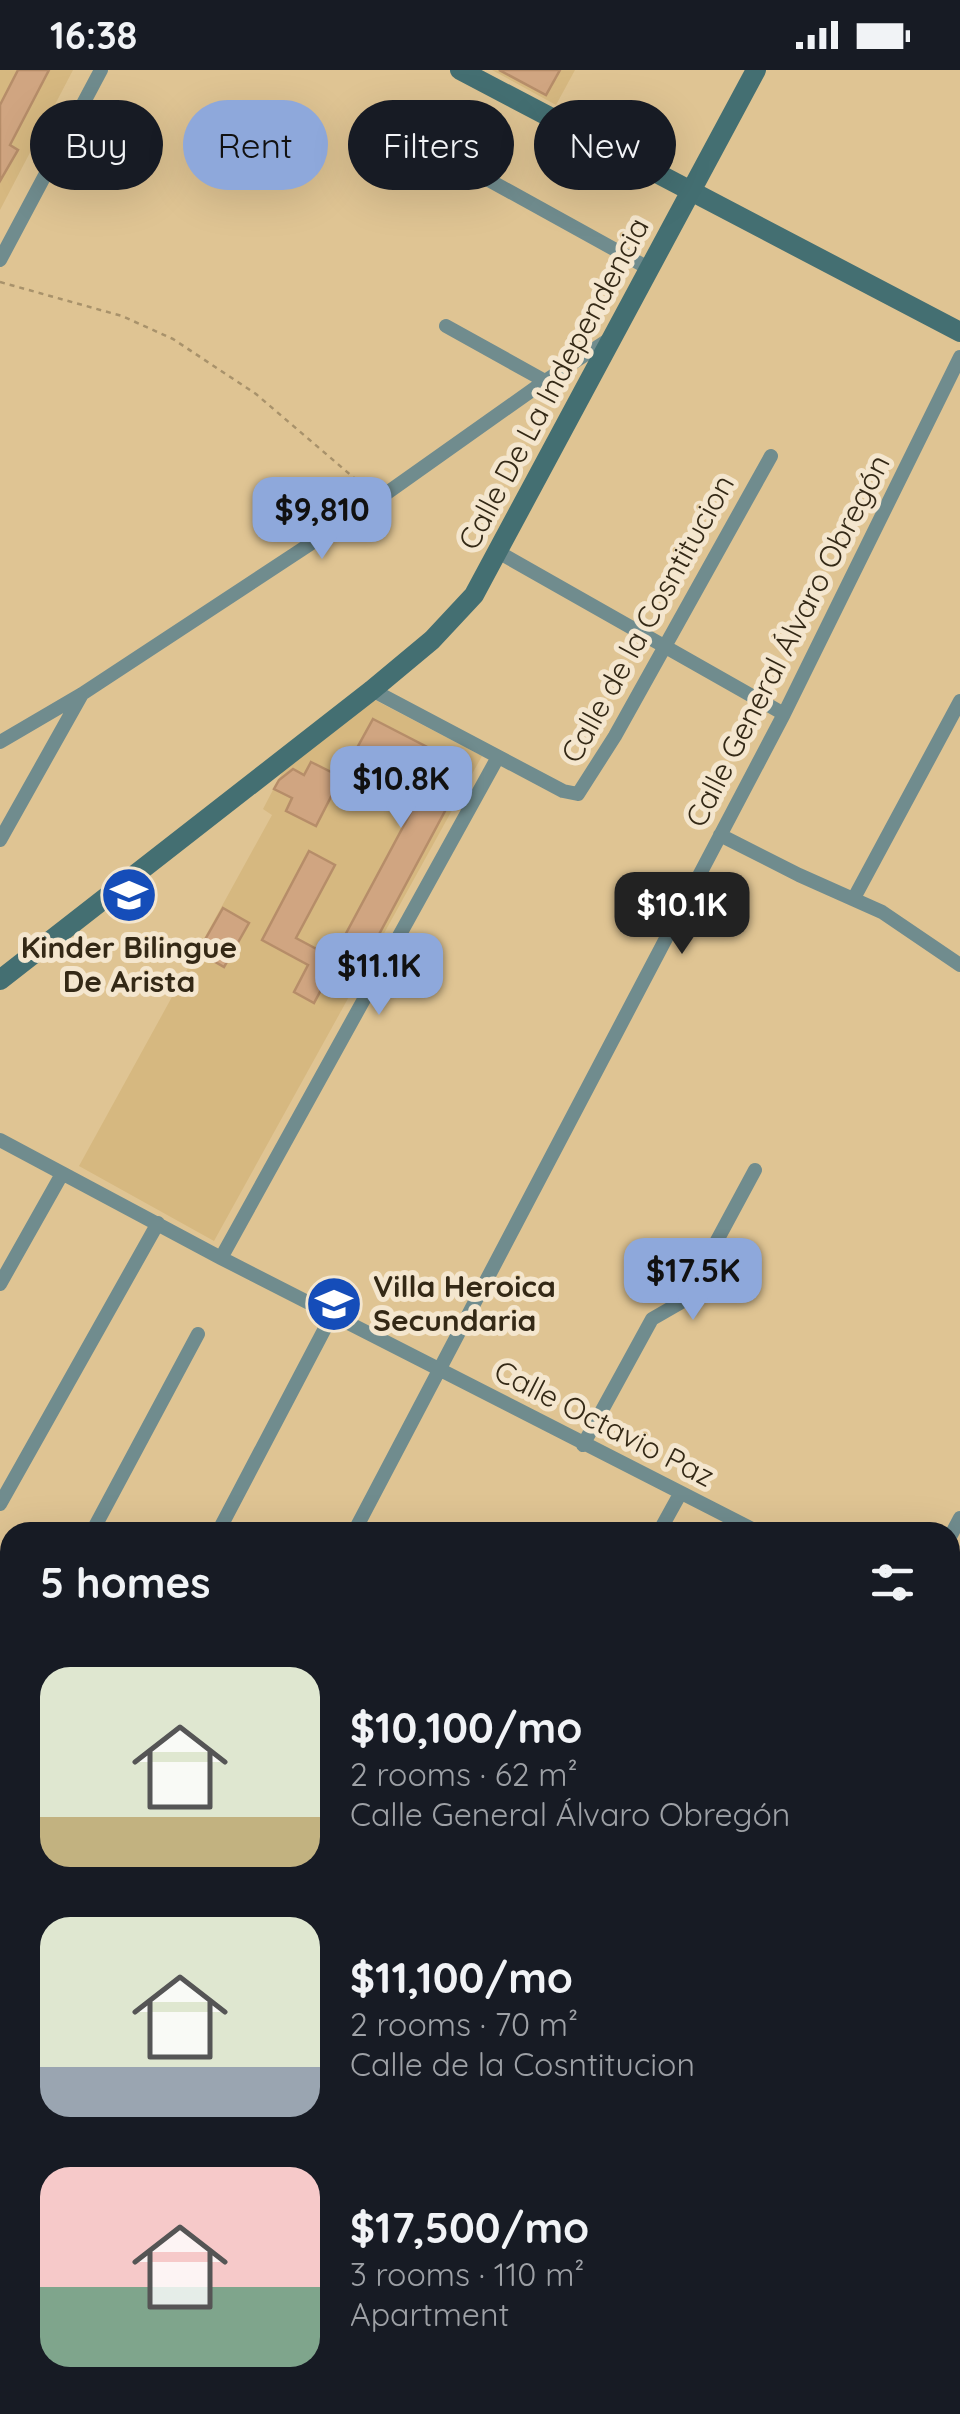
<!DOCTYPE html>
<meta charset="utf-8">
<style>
:root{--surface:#171b24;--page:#242831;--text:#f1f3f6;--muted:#9ea1a6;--accent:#8ea8db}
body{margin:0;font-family:Quicksand,sans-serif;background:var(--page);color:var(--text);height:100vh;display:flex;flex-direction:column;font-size:38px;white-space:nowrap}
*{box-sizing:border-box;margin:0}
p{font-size:32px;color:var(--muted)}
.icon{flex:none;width:55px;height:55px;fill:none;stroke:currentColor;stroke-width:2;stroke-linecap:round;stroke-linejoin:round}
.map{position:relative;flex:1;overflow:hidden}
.details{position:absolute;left:0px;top:1452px;width:960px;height:892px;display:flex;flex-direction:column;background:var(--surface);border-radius:30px 30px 0 0;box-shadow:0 10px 40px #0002}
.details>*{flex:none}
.hud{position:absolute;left:30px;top:30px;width:900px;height:90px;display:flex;gap:20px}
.price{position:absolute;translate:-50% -85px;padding:0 22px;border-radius:20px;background:var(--accent);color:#111;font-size:32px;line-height:65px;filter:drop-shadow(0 2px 5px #0008)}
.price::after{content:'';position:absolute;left:50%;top:60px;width:30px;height:22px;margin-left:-15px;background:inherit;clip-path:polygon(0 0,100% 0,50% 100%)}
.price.on{background:#222;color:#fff}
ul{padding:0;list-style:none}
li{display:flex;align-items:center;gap:30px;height:250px;padding:0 40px}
li span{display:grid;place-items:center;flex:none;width:280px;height:200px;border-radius:30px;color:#555}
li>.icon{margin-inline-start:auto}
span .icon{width:120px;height:120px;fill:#fffc;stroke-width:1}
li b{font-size:42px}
h2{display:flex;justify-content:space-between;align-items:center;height:120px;padding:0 40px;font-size:42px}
.tag{padding:0 35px;border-radius:45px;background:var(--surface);box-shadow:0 10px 40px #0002;font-size:35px;line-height:90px}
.tag.on{background:var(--accent);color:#111}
.status{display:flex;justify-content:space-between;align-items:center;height:70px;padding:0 50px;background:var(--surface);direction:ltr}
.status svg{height:28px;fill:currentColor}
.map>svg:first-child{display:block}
.built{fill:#d6b880}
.building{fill:#d0a581;stroke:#b68d69;stroke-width:2.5}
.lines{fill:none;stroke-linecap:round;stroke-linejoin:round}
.path{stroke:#a8926b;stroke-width:2.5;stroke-dasharray:5 5;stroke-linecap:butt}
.street{stroke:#708c8e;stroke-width:14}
.secondary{stroke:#446f72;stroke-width:20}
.labels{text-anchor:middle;stroke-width:10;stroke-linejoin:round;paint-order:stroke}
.street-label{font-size:30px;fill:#342916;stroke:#f4e6ce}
.poi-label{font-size:30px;font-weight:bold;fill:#342916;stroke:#f4e6ce}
</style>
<div class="status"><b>16:38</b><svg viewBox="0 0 49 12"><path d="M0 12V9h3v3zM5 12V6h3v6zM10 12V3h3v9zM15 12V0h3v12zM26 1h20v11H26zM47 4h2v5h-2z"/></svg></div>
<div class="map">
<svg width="960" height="2344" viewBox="0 0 960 2344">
<rect width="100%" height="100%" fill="#dfc493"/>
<path class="built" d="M0,0H73L0,140Z
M492,0H575L556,35Z
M375,630L482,686L214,1171L79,1096L272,745L263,739L286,695Z"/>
<path class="building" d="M18,0H49L10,75L18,80L0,111V35Z
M499,0H560L546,25Z
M373,649L468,698L361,898L335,884L426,714L357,678Z
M311,692L341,707L316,756L286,741L292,728L274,719L279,710L293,699L304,705Z
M309,781L335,795L296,868L337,890L314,933L294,922L308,895L262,870Z
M223,838L249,853L224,897L198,882Z"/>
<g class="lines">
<path class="path" d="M0,212L122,246L173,269L256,324L367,419"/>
<path class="street" d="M449,88L650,199
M0,190L101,0
M446,256L545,311
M498,482L784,644
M372,620L563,721L578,724L615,666L771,386
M0,672L82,624L377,430L545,311L608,270
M720,765L799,805L882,842L960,895
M0,770L82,624
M854,828L960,631
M0,1070L221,1188L758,1462
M221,1188L498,687
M0,1214L62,1104
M583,1375L652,1249L685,1230L755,1100
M0,1434L158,1153
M92,1462L198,1264
M218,1462L332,1245
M354,1462L784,644L960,287
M659,1462L680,1424
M950,1467L960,1448
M950,1557L960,1562
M0,1578L10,1582
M950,1692L960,1626
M0,1722L10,1727
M0,1999L10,2003
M0,2153L10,2132
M0,2181L10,2186
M300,2335L319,2344
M52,2344L57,2335
M202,2344L206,2335
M350,2344L355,2335
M507,2344L512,2335"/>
<path class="secondary" d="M460,0L960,262
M0,910L372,620L432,570L474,525L756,0"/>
</g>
<defs>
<g id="school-disc" transform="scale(2.875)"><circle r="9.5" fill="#154db9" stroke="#f4e6ce"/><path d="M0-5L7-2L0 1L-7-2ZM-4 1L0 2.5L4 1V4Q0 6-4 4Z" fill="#fff"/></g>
</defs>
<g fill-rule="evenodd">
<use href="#school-disc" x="129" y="825"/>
<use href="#school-disc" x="334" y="1234"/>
</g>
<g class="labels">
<g class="street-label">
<text transform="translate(554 314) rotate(-62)" y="10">Calle De La Independencia</text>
<text transform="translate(648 549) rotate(-61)" y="10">Calle de la Cosntitucion</text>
<text transform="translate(788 571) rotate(-63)" y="10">Calle General Álvaro Obregón</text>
<text transform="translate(604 1354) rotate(27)" y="10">Calle Octavio Paz</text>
</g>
<g class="poi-label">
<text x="129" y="888">Kinder Bilingue<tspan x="129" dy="34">De Arista</tspan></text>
<text x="373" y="1227" text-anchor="start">Villa Heroica<tspan x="373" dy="34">Secundaria</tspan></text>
</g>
</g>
</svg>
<b class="price" style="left:322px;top:492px">$9,810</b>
<b class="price" style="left:401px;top:761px">$10.8K</b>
<b class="price on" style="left:682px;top:887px">$10.1K</b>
<b class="price" style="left:379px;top:948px">$11.1K</b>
<b class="price" style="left:693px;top:1253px">$17.5K</b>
<div class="hud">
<a class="tag">Buy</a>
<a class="tag on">Rent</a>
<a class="tag">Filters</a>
<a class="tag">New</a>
</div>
<section class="details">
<h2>5 homes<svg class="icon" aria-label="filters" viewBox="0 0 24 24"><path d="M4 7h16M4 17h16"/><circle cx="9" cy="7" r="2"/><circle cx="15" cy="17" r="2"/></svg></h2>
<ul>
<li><span style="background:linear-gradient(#dfe7d0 75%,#c2b280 0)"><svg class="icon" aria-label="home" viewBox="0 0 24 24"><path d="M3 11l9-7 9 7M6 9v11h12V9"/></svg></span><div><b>$10,100/mo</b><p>2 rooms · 62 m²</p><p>Calle General Álvaro Obregón</p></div></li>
<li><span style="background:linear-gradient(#dfe7d0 75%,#9aa5b1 0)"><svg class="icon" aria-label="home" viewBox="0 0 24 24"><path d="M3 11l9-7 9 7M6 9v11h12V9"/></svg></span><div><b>$11,100/mo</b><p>2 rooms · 70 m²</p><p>Calle de la Cosntitucion</p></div></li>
<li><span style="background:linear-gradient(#f6c9c9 60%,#7fa58c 0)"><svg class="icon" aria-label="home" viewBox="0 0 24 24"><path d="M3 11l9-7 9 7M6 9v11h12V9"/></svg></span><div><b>$17,500/mo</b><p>3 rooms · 110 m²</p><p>Apartment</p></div></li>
</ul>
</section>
</div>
